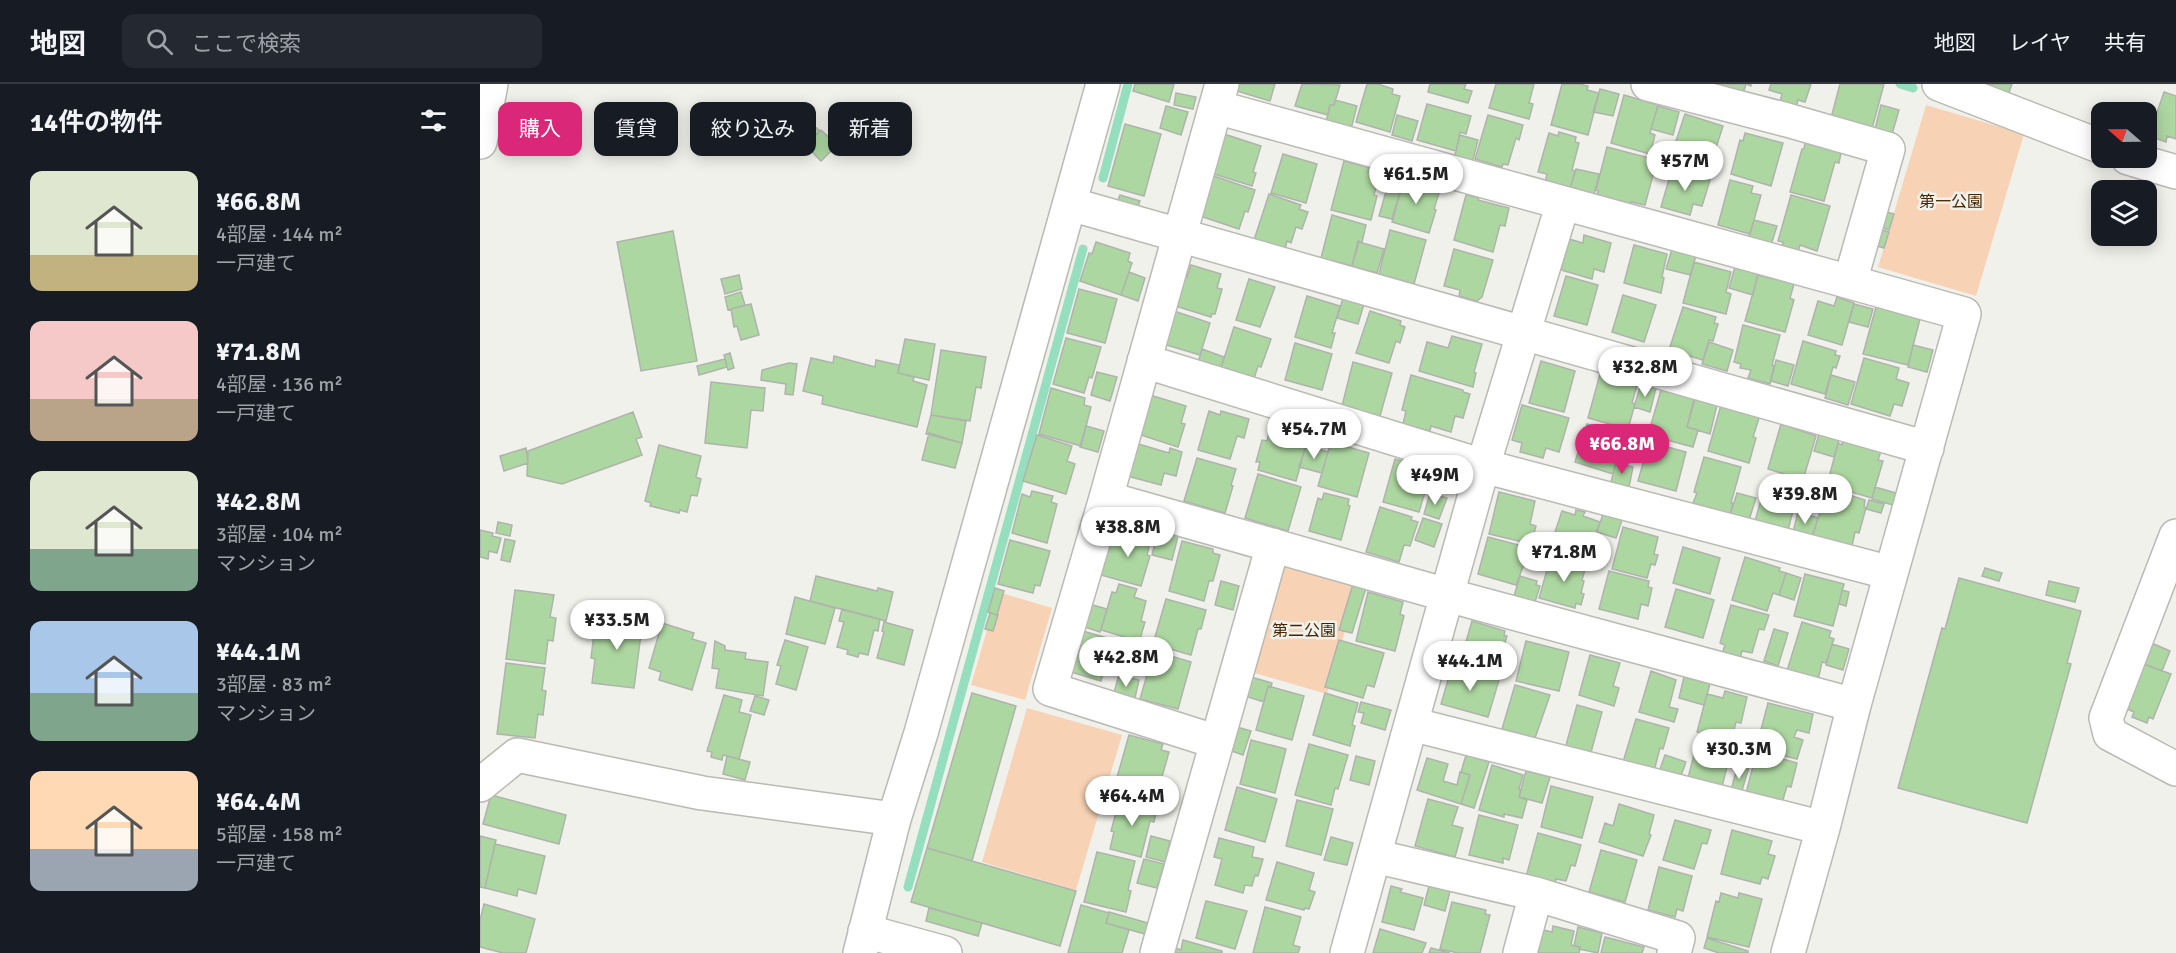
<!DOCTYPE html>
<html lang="ja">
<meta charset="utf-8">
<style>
:root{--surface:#171b24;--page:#242831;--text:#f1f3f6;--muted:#9ea1a6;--line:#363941;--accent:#db2777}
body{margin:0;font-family:Signika,"Noto Sans JP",sans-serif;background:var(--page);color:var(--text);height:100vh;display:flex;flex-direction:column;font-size:22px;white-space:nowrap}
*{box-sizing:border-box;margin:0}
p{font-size:20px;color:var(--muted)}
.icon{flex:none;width:33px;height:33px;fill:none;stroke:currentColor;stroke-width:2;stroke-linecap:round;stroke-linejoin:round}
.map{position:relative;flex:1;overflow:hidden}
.side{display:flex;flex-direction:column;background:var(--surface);width:480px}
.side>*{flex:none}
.guide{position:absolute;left:18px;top:18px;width:570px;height:54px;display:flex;gap:12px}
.needle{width:39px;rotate:290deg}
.tools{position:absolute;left:1611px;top:18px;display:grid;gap:12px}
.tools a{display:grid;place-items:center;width:66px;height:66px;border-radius:12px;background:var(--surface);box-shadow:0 3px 15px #0003;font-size:30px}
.price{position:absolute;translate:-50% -51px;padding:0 14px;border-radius:21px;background:#fff;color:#222;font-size:20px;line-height:39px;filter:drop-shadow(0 2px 3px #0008)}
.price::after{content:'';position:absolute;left:50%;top:36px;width:18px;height:14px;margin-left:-9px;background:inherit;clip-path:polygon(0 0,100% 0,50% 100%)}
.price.on{background:var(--accent);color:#fff}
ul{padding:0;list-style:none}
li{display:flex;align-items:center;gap:18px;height:150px;padding:0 30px}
li span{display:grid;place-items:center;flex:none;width:168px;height:120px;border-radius:12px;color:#555}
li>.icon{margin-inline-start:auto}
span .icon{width:72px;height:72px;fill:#fffc;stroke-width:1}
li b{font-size:26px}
h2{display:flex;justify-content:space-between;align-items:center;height:72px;padding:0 30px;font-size:26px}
.pill{padding:0 21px;border-radius:12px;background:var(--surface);box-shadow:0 3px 15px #0003;font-size:21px;line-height:54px}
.pill.on{background:var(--accent);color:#fff}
header{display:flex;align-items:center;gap:36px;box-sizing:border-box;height:84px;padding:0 30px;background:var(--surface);border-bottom:2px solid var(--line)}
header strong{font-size:28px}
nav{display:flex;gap:33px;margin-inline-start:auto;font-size:21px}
.search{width:420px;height:54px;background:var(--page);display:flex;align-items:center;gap:15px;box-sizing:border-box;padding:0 21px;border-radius:12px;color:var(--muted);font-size:22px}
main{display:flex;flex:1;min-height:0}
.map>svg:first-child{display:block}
.green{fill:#f7d2b5}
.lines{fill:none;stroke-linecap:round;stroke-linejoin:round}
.stream{stroke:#96dfbe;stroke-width:9}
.building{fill:#add7a0;stroke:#afb3ad;stroke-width:1.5}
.street-casing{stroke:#b9bab4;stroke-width:36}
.street{stroke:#fff;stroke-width:33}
.labels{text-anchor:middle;stroke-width:5;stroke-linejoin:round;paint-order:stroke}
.park-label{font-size:16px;fill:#462400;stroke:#f0f1ea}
</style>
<header>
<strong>地図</strong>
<div class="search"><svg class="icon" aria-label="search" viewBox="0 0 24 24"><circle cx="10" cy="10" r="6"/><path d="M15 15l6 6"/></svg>ここで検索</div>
<nav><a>地図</a><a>レイヤ</a><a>共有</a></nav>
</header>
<main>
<section class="side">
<h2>14件の物件<svg class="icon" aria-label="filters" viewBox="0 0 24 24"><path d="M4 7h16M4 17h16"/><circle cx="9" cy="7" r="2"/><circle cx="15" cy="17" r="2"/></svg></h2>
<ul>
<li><span style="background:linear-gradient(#dfe7d0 70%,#c2b280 0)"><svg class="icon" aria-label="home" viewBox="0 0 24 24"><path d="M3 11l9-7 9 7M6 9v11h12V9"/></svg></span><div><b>¥66.8M</b><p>4部屋 · 144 m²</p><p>一戸建て</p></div></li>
<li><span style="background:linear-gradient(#f6c9c9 65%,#b9a48a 0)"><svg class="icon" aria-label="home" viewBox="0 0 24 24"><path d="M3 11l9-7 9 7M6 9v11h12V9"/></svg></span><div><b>¥71.8M</b><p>4部屋 · 136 m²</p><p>一戸建て</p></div></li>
<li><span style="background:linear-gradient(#dfe7d0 65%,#7fa58c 0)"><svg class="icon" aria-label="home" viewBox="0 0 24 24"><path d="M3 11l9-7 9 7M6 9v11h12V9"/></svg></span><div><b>¥42.8M</b><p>3部屋 · 104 m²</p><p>マンション</p></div></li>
<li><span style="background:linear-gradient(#a9c7e8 60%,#7fa58c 0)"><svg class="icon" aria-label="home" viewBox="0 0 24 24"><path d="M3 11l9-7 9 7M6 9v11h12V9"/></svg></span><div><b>¥44.1M</b><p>3部屋 · 83 m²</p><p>マンション</p></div></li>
<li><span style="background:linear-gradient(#ffd9b3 65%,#9aa5b1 0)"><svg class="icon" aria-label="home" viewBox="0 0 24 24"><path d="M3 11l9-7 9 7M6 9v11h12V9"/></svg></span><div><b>¥64.4M</b><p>5部屋 · 158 m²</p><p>一戸建て</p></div></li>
</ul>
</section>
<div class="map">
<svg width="1696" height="869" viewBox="0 0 1696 869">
<rect width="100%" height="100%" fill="#f0f1ea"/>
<path class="green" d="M1446,21L1544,50L1496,212L1398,183Z
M802,477L879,498L847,610L771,588Z
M518,508L572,524L545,616L491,601Z
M547,624L642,651L596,806L502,778Z"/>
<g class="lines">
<path class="stream" d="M1420,0L1433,4
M623,94L648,0
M428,803L603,165"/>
</g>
<path class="building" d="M655,0H694L689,18L653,7Z
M759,0H795L790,17L757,7Z
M822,0L860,1L854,21H850L848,31L815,22Z
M887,0H898L913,5L912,10L920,12L910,48L876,38Z
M950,0H986L984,5L992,7L988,19L948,8Z
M1016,0H1054L1049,19L1053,20L1049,35L1009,24Z
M1082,0H1099L1108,2L1107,6L1119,9L1108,51L1071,41Z
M1227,0H1271V2L1266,0L1263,10Z
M1291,0H1331L1325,18L1318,16L1316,24L1300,18L1302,10L1289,6Z
M1360,0H1404L1392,45L1351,34Z
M1499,0H1532L1528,11Z
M1120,5L1139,10L1133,32L1113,28Z
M1684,8L1696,12V55L1687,52L1686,58L1669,52Z
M696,9L716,13L713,25L694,21Z
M1144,11L1178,21L1170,49L1175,51L1170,70L1131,59Z
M855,16L877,22L871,45L846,38L850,21H854Z
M947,20L991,32L986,50L980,48L976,67L937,56Z
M1401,21L1419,26L1412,50L1395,45Z
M686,22L708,28L701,51L680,44Z
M1178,22L1199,28L1193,51L1171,45Z
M1205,30L1243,42L1235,67L1232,66L1226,83L1191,72Z
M917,31L938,37L932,57L912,51Z
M1008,31L1043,41L1039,56L1036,54L1028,81L1023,80L1022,83L995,75Z
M645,40L681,50L664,112L628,102Z
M333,41L340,47L329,58L323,51Z
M341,46L357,61L341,77L326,62Z
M1079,48L1096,53L1095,58L1099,59L1092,86L1095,87L1090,105L1065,99L1067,90L1058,88L1069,49L1078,52Z
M1265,49L1303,59L1291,102L1251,90L1260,56L1263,57Z
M744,50L781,62L773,88L776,89L772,102L731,89Z
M980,51L998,56L992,79L974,74Z
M1325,59L1361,69L1359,79L1355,78L1344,117L1310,108L1322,65H1324Z
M1127,63L1177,76L1165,121L1151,118V120L1117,112L1118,107L1116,106Z
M803,70L837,80L826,119L791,109Z
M864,77L889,84L888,88L899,91L894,111L897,112L891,136L851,126Z
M1096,85L1119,90L1114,111L1090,105Z
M1192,85L1230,96L1222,122L1213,120L1210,131L1181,123Z
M911,90L924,94L912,135L899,132Z
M731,91L775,106L768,128L765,127L759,145L717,131Z
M925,92L958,101L956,108L959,109L954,125L956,126L949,149L912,138Z
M1250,96L1273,102L1271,109L1281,111L1270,150L1238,141Z
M789,110L821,121L819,125L828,128L822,145L816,143L811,159L807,157L805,166L774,156Z
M640,111L660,117L657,125L637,119Z
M986,111L999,114L998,116L1029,124L1025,142L1020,141L1013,168L974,156Z
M1311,111L1350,122L1337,167L1320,161L1318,168L1302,163L1303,158L1298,157Z
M1407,128L1414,130L1409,146L1403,144Z
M852,131L886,141L882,158L878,157L872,182L841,174Z
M1274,136L1297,142L1291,161L1268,155Z
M910,146L946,156L934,200L899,190Z
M1402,146L1409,148L1404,164L1397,162Z
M193,147L217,277L161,287L137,158Z
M1104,151L1131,159L1124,188L1114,185L1112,195L1081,186L1089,155L1103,159Z
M616,158L650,169L648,177L652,179L641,211L600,197L609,169L612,170Z
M879,158L904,165L897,189L872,182Z
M1154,161L1187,170L1182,193L1184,194L1181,209L1144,199Z
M974,165L1013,176L1002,213L997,217L979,212L980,206L964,202Z
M1192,165L1216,171L1211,191L1186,185Z
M1214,178L1251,188L1246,208L1251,210L1246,230L1203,219Z
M711,181L741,190L737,204L742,205L735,230H732L731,233L692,221L701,192L707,193Z
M1255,183L1278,189L1273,211L1249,204Z
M649,188L665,194L658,217L641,211Z
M259,191L262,205L245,210L241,195Z
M1278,191L1314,200L1310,214L1314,216L1305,248L1265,237Z
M1086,192L1118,201L1107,241L1074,232Z
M769,195L795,203L780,243L756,236Z
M599,205L637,215L625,259L587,249Z
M261,208L265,221L248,226L245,213Z
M1143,211L1176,221L1164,258L1132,248Z
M827,212L860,222L852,249H855L851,264L815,253Z
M1357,213L1374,219L1362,261L1328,251L1338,217L1354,222Z
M863,214L884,220L878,240L857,234Z
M271,220L279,251L261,256L257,242L254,243L251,225Z
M1374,220L1393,225L1388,243L1369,238Z
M1203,223L1236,233L1234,239L1238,240L1233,257L1229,256L1223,276L1189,266Z
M1396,223L1440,235L1428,281L1383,270Z
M691,226L730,239L720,271L680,259Z
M890,227L921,237L920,241L925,243L920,259L916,257L909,279L876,269Z
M1263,241L1300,251L1292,281L1294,282L1290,300L1268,294L1271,286L1260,284L1261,280L1254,278Z
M754,243L791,255L781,283L778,282L773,298L740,287Z
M972,252L1002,260L994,288L996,289L993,303L939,287L947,258L968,264Z
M586,254L621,263L612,294L609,293L604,309L573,300Z
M425,255L455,260L449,296L418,289Z
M1323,257L1356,267L1355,271L1360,272L1356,284L1353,283L1345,310L1311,300Z
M1229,258L1253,266L1247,287L1222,280Z
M815,259L852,270L842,306L805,296Z
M1433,261L1453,266L1447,288L1428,283Z
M722,265L744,273L740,287L717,282Z
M461,266L506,273L501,304L496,303L490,337L451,331Z
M250,269L254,284L248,286L244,271Z
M354,272L395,283L396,276L419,281L418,289L434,293L433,297L447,301L437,343L342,320L343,312L323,307L331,274L353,279Z
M1384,274L1419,284L1416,295L1429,299L1422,322L1414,320L1410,332L1371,320Z
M245,275L247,283L219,291L217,282Z
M1296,276L1314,281L1308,302L1291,297Z
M1061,277L1095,287L1084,328L1049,319Z
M873,278L912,289L900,332L862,322Z
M309,279L317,280L313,311L305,310L306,300L281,296L282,286Z
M617,288L637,293L630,317L611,311Z
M1125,288L1142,293L1140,296L1157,301L1152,319L1155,320L1148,345L1108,334L1120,290L1125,291Z
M931,291L983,306V308L990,310L983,334L975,332L971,348L951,342L950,347L923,340L926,327L922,326Z
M1351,291L1375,298L1368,321L1345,314Z
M231,298L285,304L283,327L271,326L267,364L225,359Z
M1161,300L1176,304L1170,328L1154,323Z
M571,304L605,314L604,321L611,323L601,362L559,350Z
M1181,306L1215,315L1207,343L1218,346L1213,363L1168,351Z
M670,311L706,322L701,339L705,340L698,363L658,350Z
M1214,315L1237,321L1230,350L1207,343Z
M1042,321L1089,334L1079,368L1066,364L1063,374L1040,368L1042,359L1032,356Z
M1241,321L1280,331L1273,353L1276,354L1269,379L1228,367Z
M729,327L740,331L741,327L769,335L764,354L757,352L750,375L718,366Z
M153,328L162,353L156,355L162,371L82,400L47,392L48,367Z
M451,331L486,337L482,359L446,350Z
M1107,340L1146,352V355L1149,356L1144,374L1138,372L1133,390L1095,378Z
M1301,340L1336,352L1323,396L1288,385Z
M606,342L624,347L618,368L600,363Z
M791,342L823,351L822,353L828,354L816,397L778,386L780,378H776L782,356L787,357Z
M1340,347L1360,352L1354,373L1334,367Z
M449,349L482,359L475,384L442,376Z
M557,351L592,362L587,377L595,380L586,410L543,397Z
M1363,356L1401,367L1398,376L1403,377L1392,414L1347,401L1358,359L1362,361Z
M851,358L889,369L877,413L838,402Z
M1169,358L1206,368L1196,407L1158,397Z
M655,359L689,369L690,364L702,368L696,392L684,389L681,401L647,392Z
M179,361L221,372L216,393L221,395L217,412L211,411L207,428L200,426L199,429L170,422L171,419L165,417Z
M826,362L848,368L842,389L819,383Z
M46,364L48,379L24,387L20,372Z
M1224,373L1261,383L1251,419H1253L1250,430L1213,419L1217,409L1214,408Z
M717,374L756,385L751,401L753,402L745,429L704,417Z
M915,375L952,385L939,428L903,418Z
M1136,379L1153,383L1149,403L1131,398Z
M778,390L821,403L808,447L765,434Z
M1287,395L1319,404L1308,446L1275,437Z
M1395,403L1416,409L1413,421L1392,415Z
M1347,404L1385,416L1384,423L1386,424L1379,449L1375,448L1372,462L1333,451Z
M552,407L573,412L571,418L577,420L567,459L532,449L542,410L550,413Z
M1019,408L1055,417L1050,440L1056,442L1051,460L1009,450Z
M844,409L869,415L868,421L870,422L861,456L829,447L838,414L842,416Z
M950,409L967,414L959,435L944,430Z
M1257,409L1276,414L1269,436L1250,431Z
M1389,416L1404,420L1401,429L1386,425Z
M900,423L932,433L931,436L938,438L930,462L924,461L919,478L886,468Z
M1096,426L1105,428L1103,432L1120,438L1116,449L1120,451L1114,469L1112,468L1110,474L1097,470L1095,475L1075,468L1077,462L1071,460L1082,427L1095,431Z
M1124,427L1143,433L1136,454L1117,448Z
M1318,428L1338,434L1332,453L1313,448Z
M943,434L962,440L954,463L935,456Z
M18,438L32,441L30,452L16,449Z
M1143,443L1178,453L1174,470L1178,471L1175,481L1171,480L1167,494L1132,485Z
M0,446L13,449L12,452L21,454L17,469L9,467L8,475L0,473Z
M649,446L671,453L667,471L670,472L661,502L621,491L634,447L648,451Z
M678,447L698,452L692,476L672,471Z
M1008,453L1046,463L1045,466L1049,467L1036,501L998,490Z
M25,455L35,457L30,478L21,476Z
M530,456L570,467L560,502L555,501L553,509L518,500Z
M702,457L733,465V469L740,471L733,497H729L724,517L689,507Z
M1203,463L1240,474L1230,510L1193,499Z
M1071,472L1106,482L1102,496L1104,497L1101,509L1104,510L1101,521L1096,519L1095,524L1059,514Z
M1265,473L1300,484L1299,487L1306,489L1299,511L1293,509L1287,527L1252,516Z
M1505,484L1522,489L1519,497L1502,492Z
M1129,487L1169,497L1168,503L1172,504L1168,522L1161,520L1158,535L1119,525Z
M1306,489L1321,494L1314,516L1299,511Z
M1325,490L1364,500L1353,542L1314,532Z
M336,492L397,507L398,504L413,508L406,537L330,517Z
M1040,492L1057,497L1056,501L1060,502L1055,518L1034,512Z
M1479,494L1601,527L1587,579L1591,580L1547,739L1418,704L1462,544L1465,545Z
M741,497L759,502L753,526L735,521Z
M1569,497L1599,504L1595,518L1566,511Z
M639,500L657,505L654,513L666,517L661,537L665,538L660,555L655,553V556L621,546L632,508L636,509Z
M873,500L886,504L872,549L859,546Z
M515,504L524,507L517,531L508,528Z
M1196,505L1234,516L1223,554L1185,543Z
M35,506L74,511L70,533L76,534L73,557L68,556L65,580L26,575Z
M1362,506L1369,508L1366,522L1359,520Z
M888,508L923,518L920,530L924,532L915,567L876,557Z
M315,513L355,524L345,560L306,550Z
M686,515L726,526L721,545H718L711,571L673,560Z
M609,520L627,525L620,548L602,542Z
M1251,521L1289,531L1284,546L1279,545L1272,569L1262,567L1260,575L1242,570L1245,561L1240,559Z
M362,525L400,535L398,547L394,546L388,571L379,569L378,573L367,570L368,566L357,563L364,538L359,537Z
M121,529L163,535L154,604L112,599L115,575L111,574L114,550H118Z
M510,529L518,531L513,547L505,545Z
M992,537L1025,547L1024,552H1027L1017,586L1013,585L1011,591L979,582Z
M404,538L433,546L424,581L397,574L404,548L402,547Z
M1322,538L1351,547L1349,553L1354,555L1346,579L1342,578L1338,596L1307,587Z
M182,539L214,549L212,555L226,559L212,606L179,596L181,588L169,584Z
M1294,545L1308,549L1298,582L1284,577Z
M603,547L641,558L632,587H630L629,590L623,589L621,597L591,588Z
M305,556L328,563L316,606L296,600L301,582L297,581Z
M859,556L904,569L894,603L887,601L883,614L845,603Z
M235,557L245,562V566L266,569L265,575L288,578L283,612L236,604L239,585L232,584Z
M1046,557L1089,568L1079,607L1036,597Z
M1669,558L1690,567L1682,587L1661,579Z
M1352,560L1369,565L1363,586L1346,581Z
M674,567L711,578L698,625L660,615Z
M1110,571L1140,579L1133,602L1139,604L1134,622L1099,611Z
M26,579L65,584L62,606L66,607L63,631L58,630L55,654L17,650Z
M1661,579L1691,590L1673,635L1669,633L1667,639L1652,633L1654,628L1643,623Z
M972,582L1019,596L1008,633L961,620Z
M1171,587L1196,596L1189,623L1198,625L1194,638L1159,628Z
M639,591L659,596L654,618L633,612Z
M771,593L792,599L791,603L788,602L784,618L765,612Z
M1204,593L1230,600L1224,621L1199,614Z
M1035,601L1070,611L1055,654L1022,645Z
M788,602L824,612L812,656L776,646Z
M1245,607L1267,613L1261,639L1256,638L1251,657L1217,648L1227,610L1243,614Z
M492,609L536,622L492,777L447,764Z
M845,609L878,619L872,641L875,642L870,662L833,651Z
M244,611L262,616L259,628L271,631L259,675L243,671L242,676L231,673L232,668L227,667Z
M275,612L289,616L284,631L270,627Z
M881,618L911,626L905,646L881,639L884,629L878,628Z
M1288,619L1333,630L1329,649L1317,646L1314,653L1323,656L1317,675L1276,665Z
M1097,621L1122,628L1110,672L1085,665Z
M1156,635L1189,644L1183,665L1180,664L1174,687L1143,678Z
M757,643L771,647L763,671L749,666Z
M649,651L683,660L681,666L689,668L680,700L674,699L669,714L634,704Z
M771,656L806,665L795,709L760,700Z
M1217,659L1251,668L1241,706L1207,698Z
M829,660L868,671L858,705L855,704L851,721L815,711Z
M986,671L1009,678L994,724L981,720L990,691L981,688Z
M1185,671L1206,678L1199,697L1178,691Z
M1276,671L1292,676L1293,672L1317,679L1311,703L1307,702L1302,719L1266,709Z
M247,672L270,678L265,696L243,690Z
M876,672L895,677L889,701L870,696Z
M947,674L968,680L963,697L977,701L980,688L990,691L981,720L937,706Z
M1258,680L1269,683L1260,713L1250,710Z
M1012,681L1043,691L1039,705L1041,706L1039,713L1047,716L1042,734L1024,730V733L999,726Z
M1046,687L1070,693L1062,719L1039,713Z
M1071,702L1113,713L1102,754L1061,743Z
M757,703L797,715L785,758L745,746Z
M11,711L86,731L79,760L3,740Z
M640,714L677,724L674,738L670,737L661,773L630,765L634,748L631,747Z
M948,715L978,723L972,741L983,744L975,773L935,762Z
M817,716L853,725L841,771L806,762Z
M1139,720L1174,731L1169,750L1171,751L1163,772L1119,758L1125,739L1133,742Z
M999,731L1038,741L1029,776L1023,774V779L989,771Z
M1195,736L1231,746L1227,760L1222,759L1214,785L1183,776Z
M1252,746L1292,757L1288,770L1295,772L1288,795L1282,793L1280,800L1241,790Z
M1058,749L1101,761L1095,782L1091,781L1086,797L1076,795L1075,800L1046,793Z
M0,752L16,756L5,804L0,803Z
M671,752L690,757L685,778L666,773Z
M851,753L873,759L867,781L844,776Z
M739,754L774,763L772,773L783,775L778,792L775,791L772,802L765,801L763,809L735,801L742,775L734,773Z
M15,760L65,772L56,810L38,805L37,812L5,804Z
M447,764L596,807L580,862L431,818Z
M1121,766L1157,776L1145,818L1109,808Z
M617,768L655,777L648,806L651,807L646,828L604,818Z
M664,775L684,780L677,804L657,799Z
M797,778L834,789L829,806L835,808L829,825L825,824L824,826L786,816Z
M1179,783L1212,792L1203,827L1197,825L1195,833L1168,826Z
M911,802L922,805L920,808L943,814L934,846L902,838Z
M949,802L970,807L965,827L944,821Z
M1241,809L1258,814L1259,809L1282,815L1269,863L1227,853L1236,817L1239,818Z
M726,817L767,827L755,865L716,854Z
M972,818L1006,826L1005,830L1010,831L1000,869H978L960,865Z
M4,820L55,835L46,869H23L0,863V836Z
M601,821L629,829L626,839L649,846L642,869H588Z
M785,823L821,833L813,861L820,863L818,869H773Z
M449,824L502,839L498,852L446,837Z
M629,828L668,839L665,850L626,839Z
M1073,842L1094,847L1091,861L1100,863L1099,869H1058L1063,846L1072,848Z
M1098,843L1122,849L1118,869L1099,865L1100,863L1094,862Z
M900,845L946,859L942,869H893Z
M1125,853L1164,863L1162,869H1121Z
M1227,854L1268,867V869H1239L1224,864Z
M703,856L742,867V869H693L695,864L701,866Z
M951,864L970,869H949Z"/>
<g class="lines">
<g class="street-casing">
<path id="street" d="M1459,0L1622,63
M736,23L1370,198L1408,65L1307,36L1168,0
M0,58L11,0
M1648,74L1696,88
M590,120L1447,364
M664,277L1003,382L1411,489
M626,414L967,511L1374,621
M1696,452L1626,634L1630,650L1696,685
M931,640L1343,744
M737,658L570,605L626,414L742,0
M0,701L37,671L222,709L414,735
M894,772L1056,810L1198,854L1194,869
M385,847L465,869
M380,869L414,735L441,649L623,0
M677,869L793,461
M867,869L1003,382L1083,119
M1040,869L1056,810
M1308,869L1343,744L1374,621L1484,230L1370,198"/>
</g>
<use href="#street" class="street"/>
</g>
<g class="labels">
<g class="park-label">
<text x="1471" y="123">第一公園</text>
<text x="824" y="552">第二公園</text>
</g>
</g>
</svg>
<div class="tools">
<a><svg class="needle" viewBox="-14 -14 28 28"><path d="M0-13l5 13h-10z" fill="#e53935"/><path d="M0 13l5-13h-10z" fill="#9ea1a6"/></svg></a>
<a><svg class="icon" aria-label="layers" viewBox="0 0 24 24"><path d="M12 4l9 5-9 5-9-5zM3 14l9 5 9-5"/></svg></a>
</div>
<b class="price" style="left:1205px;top:108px">¥57M</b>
<b class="price" style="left:936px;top:121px">¥61.5M</b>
<b class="price" style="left:1165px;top:314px">¥32.8M</b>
<b class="price" style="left:834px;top:376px">¥54.7M</b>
<b class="price on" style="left:1142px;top:391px">¥66.8M</b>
<b class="price" style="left:955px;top:422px">¥49M</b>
<b class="price" style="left:1325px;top:441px">¥39.8M</b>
<b class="price" style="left:648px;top:474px">¥38.8M</b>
<b class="price" style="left:1084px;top:499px">¥71.8M</b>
<b class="price" style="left:137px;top:567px">¥33.5M</b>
<b class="price" style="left:646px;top:604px">¥42.8M</b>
<b class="price" style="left:990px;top:608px">¥44.1M</b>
<b class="price" style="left:1259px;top:696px">¥30.3M</b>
<b class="price" style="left:652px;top:743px">¥64.4M</b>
<div class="guide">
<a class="pill on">購入</a>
<a class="pill">賃貸</a>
<a class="pill">絞り込み</a>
<a class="pill">新着</a>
</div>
</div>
</main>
